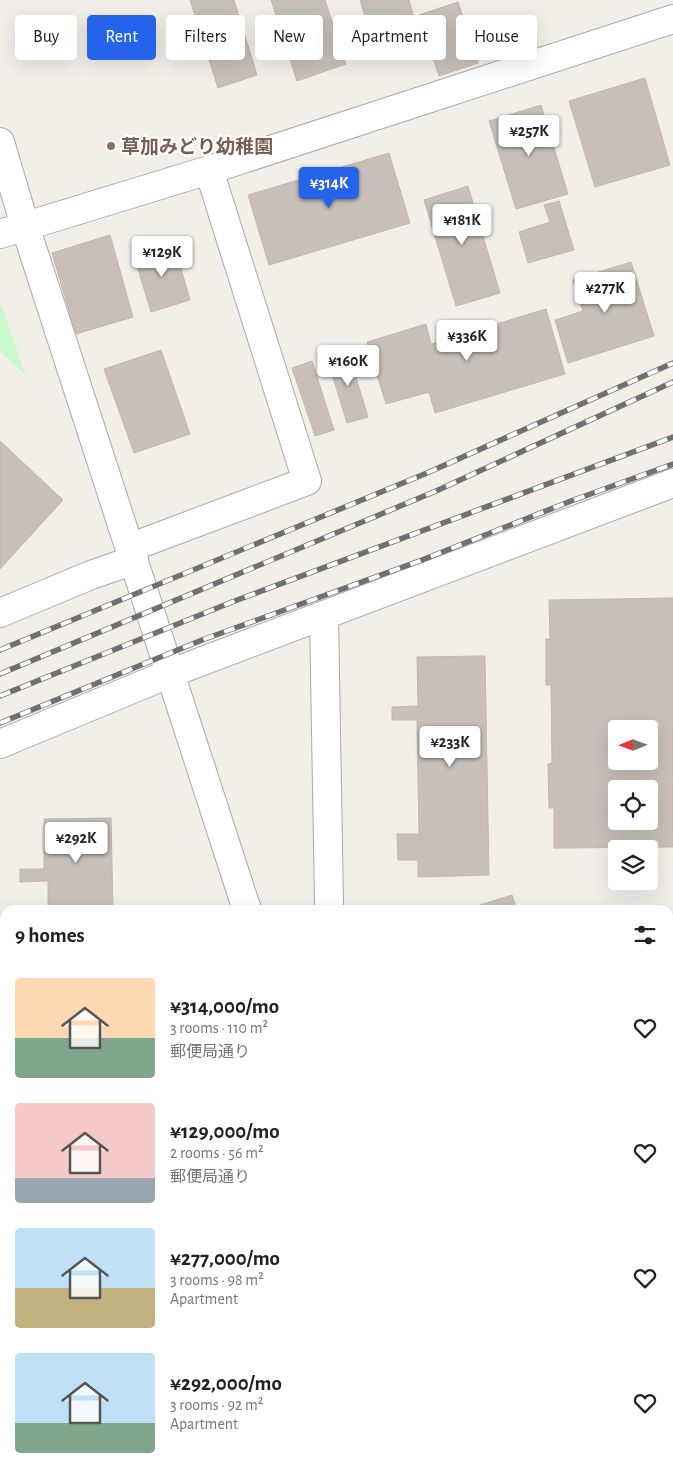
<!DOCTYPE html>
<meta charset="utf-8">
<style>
:root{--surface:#fff;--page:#f6f6f6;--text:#222;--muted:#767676;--accent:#2563eb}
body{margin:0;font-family:"Alegreya Sans","Noto Sans JP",sans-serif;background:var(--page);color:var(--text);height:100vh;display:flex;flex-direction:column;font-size:19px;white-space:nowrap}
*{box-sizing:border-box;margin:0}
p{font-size:16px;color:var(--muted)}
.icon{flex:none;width:28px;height:28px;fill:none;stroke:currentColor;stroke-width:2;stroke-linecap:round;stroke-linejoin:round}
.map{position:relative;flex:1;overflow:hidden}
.sheet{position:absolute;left:0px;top:905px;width:674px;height:571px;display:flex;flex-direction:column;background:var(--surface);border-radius:15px 15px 0 0;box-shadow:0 5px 20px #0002}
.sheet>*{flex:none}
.guide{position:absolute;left:15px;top:15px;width:644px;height:45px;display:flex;gap:10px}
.needle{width:32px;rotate:269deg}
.tools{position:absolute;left:608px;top:720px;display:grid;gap:10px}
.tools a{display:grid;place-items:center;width:50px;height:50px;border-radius:5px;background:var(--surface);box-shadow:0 5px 20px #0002;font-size:25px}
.price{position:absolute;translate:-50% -42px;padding:0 11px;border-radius:5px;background:#fff;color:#222;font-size:16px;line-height:32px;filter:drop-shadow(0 1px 2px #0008)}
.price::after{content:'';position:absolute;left:50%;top:30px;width:15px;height:11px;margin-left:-8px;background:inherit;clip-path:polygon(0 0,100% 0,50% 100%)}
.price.active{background:var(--accent);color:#fff}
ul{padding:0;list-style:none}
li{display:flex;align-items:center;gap:15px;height:125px;padding:0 15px}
li span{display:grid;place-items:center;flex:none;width:140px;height:100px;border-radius:5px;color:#555}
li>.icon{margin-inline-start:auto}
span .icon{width:60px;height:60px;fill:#fffc;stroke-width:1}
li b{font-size:21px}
h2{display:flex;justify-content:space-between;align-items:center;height:60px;padding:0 15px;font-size:21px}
.pill{padding:0 18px;border-radius:5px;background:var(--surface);box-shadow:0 5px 20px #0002;font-size:18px;line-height:45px}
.pill.active{background:var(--accent);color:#fff}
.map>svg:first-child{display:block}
.park{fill:#c8facc}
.building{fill:#c7bfb8;stroke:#c4b6ab;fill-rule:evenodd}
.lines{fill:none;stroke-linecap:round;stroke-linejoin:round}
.minor-casing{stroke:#a9a9a9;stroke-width:30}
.path{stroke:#fa8072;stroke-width:3;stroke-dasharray:2.5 2.5;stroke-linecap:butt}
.minor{stroke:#fff;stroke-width:28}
.rail-casing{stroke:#707070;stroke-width:5.5}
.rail{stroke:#fff;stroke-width:4;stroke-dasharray:11;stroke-linecap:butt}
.education-dot{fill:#8d6e63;stroke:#fff;stroke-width:2}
.labels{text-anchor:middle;stroke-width:4;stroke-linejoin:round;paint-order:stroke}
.education-label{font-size:19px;font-weight:bold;fill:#785e54;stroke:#fff;text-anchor:start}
</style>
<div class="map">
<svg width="673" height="1476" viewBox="0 0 673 1476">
<rect width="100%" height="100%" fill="#f2efe9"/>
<path class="park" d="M0,305L2,307L26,376L0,351Z"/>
<path class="building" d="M190,0H234L257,75L218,88Z
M271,0H325L346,64L297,81Z
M360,0H409L418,33L374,46Z
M458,2L478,63L439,76L419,15Z
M645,78L670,165L595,187L569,101Z
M541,105L568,194L516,209L489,121Z
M389,153L410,223L269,265L248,195Z
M468,186L500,293L456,306L424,200Z
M559,201L574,250L528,263L519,232L550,222L544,205Z
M110,235L133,317L76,334L52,253Z
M174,244L190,300L151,312L134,256Z
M631,262L654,336L568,363L555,320L583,311L573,280Z
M546,309L565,374L435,413L429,392L386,404L367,342L426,324L431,344Z
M161,350L190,434L134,453L104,369Z
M348,351L368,417L347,423L327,358Z
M312,361L334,430L315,436L292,368Z
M0,441L63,500L0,569Z
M673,598V847L554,848V808H549L548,764L552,763L551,685H546V639H550L549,600ZM616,729H649V761H616ZM616,789H649V821H616Z
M485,656L489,875L418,877V860H398L397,834H419L417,720H392V707L418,706L417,657Z
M111,818L113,910H48V881L20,882V869H44V819Z
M512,895L517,910H464Z
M669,1182L673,1194V1431L669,1433Z
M5,1191V1272L0,1274V1192Z
M410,1471H511L513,1476H411Z"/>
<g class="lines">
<g class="minor-casing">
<path id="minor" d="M0,142L25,226L247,910
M0,234L209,170L673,19
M145,542L307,481L209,170
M0,613L91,575L134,560
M324,615L329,903
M0,744L171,673L673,483
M669,1113L673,1112
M0,1334L5,1332"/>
</g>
<path class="path" d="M0,1148L5,1146"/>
<use href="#minor" class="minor"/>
<g class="rail-casing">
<path id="rail" d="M0,650L427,473L673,363
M0,674L436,491L673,382
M0,696L232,602L673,437
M0,723L202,640L422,560L571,501L673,464"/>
</g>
<use href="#rail" class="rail"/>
</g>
<circle class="education-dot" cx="111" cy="146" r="5"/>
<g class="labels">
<g class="education-label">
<text x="121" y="153">草加みどり幼稚園</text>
</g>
</g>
</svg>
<div class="tools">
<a><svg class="needle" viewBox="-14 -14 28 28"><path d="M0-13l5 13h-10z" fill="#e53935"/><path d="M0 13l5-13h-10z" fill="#767676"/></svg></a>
<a><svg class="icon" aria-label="locate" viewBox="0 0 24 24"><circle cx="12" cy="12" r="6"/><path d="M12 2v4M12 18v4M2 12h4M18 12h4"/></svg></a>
<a><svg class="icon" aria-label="layers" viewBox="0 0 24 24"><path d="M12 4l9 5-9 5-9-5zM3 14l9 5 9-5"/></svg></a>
</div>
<b class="price" style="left:529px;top:157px">¥257K</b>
<b class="price active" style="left:329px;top:209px">¥314K</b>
<b class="price" style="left:462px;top:246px">¥181K</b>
<b class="price" style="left:162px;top:278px">¥129K</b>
<b class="price" style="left:605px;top:314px">¥277K</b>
<b class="price" style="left:467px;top:362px">¥336K</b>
<b class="price" style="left:348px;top:387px">¥160K</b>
<b class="price" style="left:450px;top:768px">¥233K</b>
<b class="price" style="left:76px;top:864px">¥292K</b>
<div class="guide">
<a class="pill">Buy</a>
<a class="pill active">Rent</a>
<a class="pill">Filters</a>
<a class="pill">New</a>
<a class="pill">Apartment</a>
<a class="pill">House</a>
</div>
<section class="sheet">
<h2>9 homes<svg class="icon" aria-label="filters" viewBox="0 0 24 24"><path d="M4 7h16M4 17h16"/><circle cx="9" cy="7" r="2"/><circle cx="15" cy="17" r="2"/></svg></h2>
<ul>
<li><span style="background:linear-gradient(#ffd9b3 60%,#7fa58c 0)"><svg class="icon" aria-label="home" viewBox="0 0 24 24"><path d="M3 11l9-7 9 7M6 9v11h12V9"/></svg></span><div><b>¥314,000/mo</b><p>3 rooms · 110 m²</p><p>郵便局通り</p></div><svg class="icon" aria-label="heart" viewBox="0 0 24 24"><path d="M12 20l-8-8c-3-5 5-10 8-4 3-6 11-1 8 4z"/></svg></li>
<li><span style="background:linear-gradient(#f6c9c9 75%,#9aa5b1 0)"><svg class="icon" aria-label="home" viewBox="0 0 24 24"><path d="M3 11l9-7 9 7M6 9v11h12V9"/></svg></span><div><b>¥129,000/mo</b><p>2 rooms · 56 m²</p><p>郵便局通り</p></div><svg class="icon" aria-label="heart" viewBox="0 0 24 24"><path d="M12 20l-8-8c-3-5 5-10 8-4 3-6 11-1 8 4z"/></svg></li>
<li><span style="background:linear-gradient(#bfe0f5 60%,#c2b280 0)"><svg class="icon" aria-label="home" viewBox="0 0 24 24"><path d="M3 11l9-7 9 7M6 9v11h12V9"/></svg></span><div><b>¥277,000/mo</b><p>3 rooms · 98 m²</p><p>Apartment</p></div><svg class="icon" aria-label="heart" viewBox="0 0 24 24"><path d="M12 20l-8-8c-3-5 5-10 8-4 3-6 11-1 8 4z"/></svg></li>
<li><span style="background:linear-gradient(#bfe0f5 70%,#7fa58c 0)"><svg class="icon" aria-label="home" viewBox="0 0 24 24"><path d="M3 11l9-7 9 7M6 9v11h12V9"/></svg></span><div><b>¥292,000/mo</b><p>3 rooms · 92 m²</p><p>Apartment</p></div><svg class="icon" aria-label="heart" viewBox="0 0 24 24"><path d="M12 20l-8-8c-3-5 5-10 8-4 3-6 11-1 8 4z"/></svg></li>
</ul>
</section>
</div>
